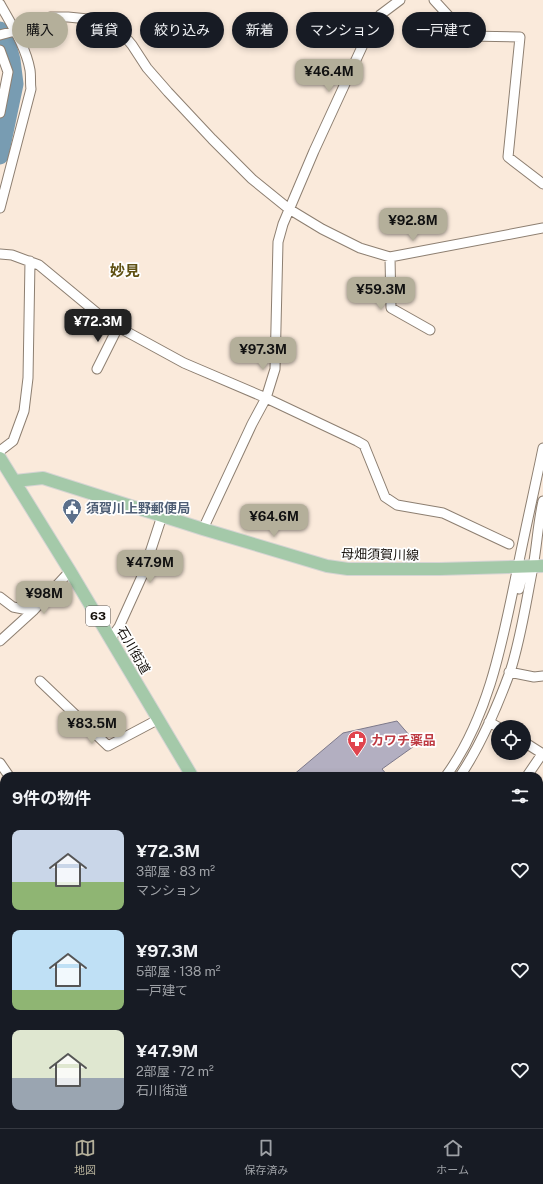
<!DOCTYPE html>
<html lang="ja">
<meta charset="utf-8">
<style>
:root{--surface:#171b24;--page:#242831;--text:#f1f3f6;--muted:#9ea1a6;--line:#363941;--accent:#b4af9a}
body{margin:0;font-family:"Public Sans","Noto Sans JP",sans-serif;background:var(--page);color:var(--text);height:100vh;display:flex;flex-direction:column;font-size:15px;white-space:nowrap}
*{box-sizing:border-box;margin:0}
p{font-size:13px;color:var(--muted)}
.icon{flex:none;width:22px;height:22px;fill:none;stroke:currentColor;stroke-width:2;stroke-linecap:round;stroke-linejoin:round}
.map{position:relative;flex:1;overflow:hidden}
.sheet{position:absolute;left:0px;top:772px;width:543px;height:356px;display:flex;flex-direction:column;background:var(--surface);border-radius:12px 12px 0 0;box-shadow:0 2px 6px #0003}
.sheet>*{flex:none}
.guide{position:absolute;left:12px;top:12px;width:519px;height:36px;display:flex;gap:8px}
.controls{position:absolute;left:491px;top:720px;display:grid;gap:8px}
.controls a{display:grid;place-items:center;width:40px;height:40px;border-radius:50%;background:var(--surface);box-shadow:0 2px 6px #0003;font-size:20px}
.price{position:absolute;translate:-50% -34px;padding:0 9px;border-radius:8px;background:var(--accent);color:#111;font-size:13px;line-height:26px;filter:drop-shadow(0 1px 2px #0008)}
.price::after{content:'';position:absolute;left:50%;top:24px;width:12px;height:9px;margin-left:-6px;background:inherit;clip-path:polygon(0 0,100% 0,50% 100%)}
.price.selected{background:#222;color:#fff}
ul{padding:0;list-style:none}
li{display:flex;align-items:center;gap:12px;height:100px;padding:0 12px}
li span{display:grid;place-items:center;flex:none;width:112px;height:80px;border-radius:8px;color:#555}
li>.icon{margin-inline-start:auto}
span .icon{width:48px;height:48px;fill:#fffc;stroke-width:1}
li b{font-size:17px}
h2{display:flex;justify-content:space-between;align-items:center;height:48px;padding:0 12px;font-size:17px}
.tag{padding:0 14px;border-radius:18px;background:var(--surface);box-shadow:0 2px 6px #0003;font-size:14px;line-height:36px}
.tag.selected{background:var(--accent);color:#111}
.menu{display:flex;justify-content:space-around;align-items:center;height:56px;border-top:1px solid var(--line);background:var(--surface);font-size:11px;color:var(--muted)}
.menu a{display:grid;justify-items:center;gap:2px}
.menu .selected{color:var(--accent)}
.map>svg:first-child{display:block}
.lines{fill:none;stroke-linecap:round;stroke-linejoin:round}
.river{stroke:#789cb2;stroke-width:17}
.building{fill:#b3afc1;stroke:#7d798a}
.minor-casing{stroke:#8d7f71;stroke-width:11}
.major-casing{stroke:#d5d4d3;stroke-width:14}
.minor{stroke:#fff;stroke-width:9}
.major{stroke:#a4c9a9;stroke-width:12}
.labels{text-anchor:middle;stroke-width:3.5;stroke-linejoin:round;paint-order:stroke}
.shield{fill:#fff;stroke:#5a5754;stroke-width:1}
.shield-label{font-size:12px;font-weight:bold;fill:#140f0a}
.service-label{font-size:13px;font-weight:bold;fill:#4e5e75;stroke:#fff;text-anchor:start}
.street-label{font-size:13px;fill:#140f0a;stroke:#fff}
.health-label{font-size:13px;font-weight:bold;fill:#be3a42;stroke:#fff;text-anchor:start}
.quarter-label{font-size:15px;font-weight:bold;fill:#5f5012;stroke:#fff}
</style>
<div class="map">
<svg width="543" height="1128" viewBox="0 0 543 1128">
<rect width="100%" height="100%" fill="#faeadb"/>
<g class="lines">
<path class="river" d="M0,30L9,49L12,60L15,84L0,156"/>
</g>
<path class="building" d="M397,721L417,744L382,769L388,776H292L343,733Z"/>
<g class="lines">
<g class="minor-casing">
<path id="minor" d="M434,0L467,36L520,37L508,157L543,184
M0,4C11,24 26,47 30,70C31,76 30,83 31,89L0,208
M0,35L15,31L50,17H68L98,20L114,27L122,33L132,45L147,68L168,92L212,139L252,179L289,209L322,229L360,248L390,257L543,228
M0,50L8,72L0,113
M0,254L12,255L39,265L97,313L118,327L184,363L266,398L357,441L364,445L385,497L397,505L443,513L509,544
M390,257L391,308L430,330
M97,369L118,327
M0,451L13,441L24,411L28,378L30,261
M203,529L252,424L266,398L275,369L278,242L283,224L314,151L373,23L380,15L400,0
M519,589L525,566
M0,597L13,607L33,611
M111,638L119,627L143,574L162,516
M0,641L33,611L70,571
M509,672L534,677L543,676
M40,681L108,746L159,719
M489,722L498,727
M524,742L543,754
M0,763L9,776
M446,776C490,715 503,638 518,566C526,526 535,487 543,448
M460,776C481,745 497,707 510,672C521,638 526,602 533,567C537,545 538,523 543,501
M527,776L542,754
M0,840L4,830
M539,851L543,845
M539,860L543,862
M0,889L4,890
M539,925L543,922
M0,938L4,936
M539,980L543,986
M0,1012L4,1015
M75,1124L77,1128
M200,1124L212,1128
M326,1124L328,1128
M1,1128L7,1124
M19,1128L25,1124
M255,1128L257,1124
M304,1128L308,1124"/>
</g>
<g class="major-casing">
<path id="major" d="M0,458L70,571L192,776
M15,481L43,478L203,529L327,566L348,569H440L543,566
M395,1124L398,1128"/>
</g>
<use href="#minor" class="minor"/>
<use href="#major" class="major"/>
</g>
<defs>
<g id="civic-pin" transform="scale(1)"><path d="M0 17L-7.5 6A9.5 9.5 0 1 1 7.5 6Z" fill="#5c6f8a" stroke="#fff"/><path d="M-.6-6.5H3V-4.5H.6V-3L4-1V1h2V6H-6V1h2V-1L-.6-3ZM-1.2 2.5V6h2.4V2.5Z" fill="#fff"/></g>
<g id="pharmacy-pin" transform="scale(1)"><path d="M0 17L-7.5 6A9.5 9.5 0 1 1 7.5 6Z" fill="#e0444e" stroke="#fff"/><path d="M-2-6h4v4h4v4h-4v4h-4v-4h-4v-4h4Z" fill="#fff"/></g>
</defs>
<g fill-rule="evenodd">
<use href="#civic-pin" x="72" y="508"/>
<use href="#pharmacy-pin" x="357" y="740"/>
</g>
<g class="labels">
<rect class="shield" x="86" y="606" width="24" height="20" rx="3"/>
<g class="shield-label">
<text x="98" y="620">63</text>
</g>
<g class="service-label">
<text x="86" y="513">須賀川上野郵便局</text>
</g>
<g class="street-label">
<text transform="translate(380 554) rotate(1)" y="5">母畑須賀川線</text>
<text transform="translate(134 650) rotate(60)" y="5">石川街道</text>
</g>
<g class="health-label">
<text x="371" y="745">カワチ薬品</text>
</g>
<g class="quarter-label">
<text x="125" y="276">妙見</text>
</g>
</g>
</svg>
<div class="controls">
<a><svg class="icon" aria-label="locate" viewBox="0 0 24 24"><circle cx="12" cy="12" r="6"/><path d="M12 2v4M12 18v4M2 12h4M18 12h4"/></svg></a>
</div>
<b class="price" style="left:329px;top:93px">¥46.4M</b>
<b class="price" style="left:413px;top:242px">¥92.8M</b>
<b class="price" style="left:381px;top:311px">¥59.3M</b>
<b class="price selected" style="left:98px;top:343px">¥72.3M</b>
<b class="price" style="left:263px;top:371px">¥97.3M</b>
<b class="price" style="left:274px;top:538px">¥64.6M</b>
<b class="price" style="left:150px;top:584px">¥47.9M</b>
<b class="price" style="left:44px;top:615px">¥98M</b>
<b class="price" style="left:92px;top:745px">¥83.5M</b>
<div class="guide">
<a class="tag selected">購入</a>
<a class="tag">賃貸</a>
<a class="tag">絞り込み</a>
<a class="tag">新着</a>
<a class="tag">マンション</a>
<a class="tag">一戸建て</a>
</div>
<section class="sheet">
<h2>9件の物件<svg class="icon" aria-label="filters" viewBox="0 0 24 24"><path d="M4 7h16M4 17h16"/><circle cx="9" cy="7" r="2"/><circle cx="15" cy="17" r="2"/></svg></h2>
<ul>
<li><span style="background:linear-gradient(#c9d6e8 65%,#8fb573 0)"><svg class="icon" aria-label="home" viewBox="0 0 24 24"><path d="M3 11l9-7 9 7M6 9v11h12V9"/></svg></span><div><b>¥72.3M</b><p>3部屋 · 83 m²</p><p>マンション</p></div><svg class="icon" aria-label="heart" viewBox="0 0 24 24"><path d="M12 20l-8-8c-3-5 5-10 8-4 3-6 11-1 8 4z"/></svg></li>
<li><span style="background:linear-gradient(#bfe0f5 75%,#8fb573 0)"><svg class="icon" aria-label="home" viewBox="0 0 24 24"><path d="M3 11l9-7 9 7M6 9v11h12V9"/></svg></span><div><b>¥97.3M</b><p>5部屋 · 138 m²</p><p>一戸建て</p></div><svg class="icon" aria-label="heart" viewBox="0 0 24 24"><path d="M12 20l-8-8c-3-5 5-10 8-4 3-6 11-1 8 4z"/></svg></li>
<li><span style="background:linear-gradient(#dfe7d0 60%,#9aa5b1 0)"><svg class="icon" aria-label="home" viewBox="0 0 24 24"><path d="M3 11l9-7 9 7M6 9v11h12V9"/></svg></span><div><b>¥47.9M</b><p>2部屋 · 72 m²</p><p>石川街道</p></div><svg class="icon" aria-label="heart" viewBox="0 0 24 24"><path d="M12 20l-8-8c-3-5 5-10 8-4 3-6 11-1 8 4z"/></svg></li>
</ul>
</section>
</div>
<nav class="menu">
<a class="selected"><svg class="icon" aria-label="map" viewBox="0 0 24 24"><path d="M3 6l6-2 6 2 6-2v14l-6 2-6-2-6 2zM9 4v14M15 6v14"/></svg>地図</a>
<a><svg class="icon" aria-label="saved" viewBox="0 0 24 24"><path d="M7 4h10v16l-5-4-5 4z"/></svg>保存済み</a>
<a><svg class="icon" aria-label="home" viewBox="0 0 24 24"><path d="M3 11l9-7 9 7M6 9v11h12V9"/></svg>ホーム</a>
</nav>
